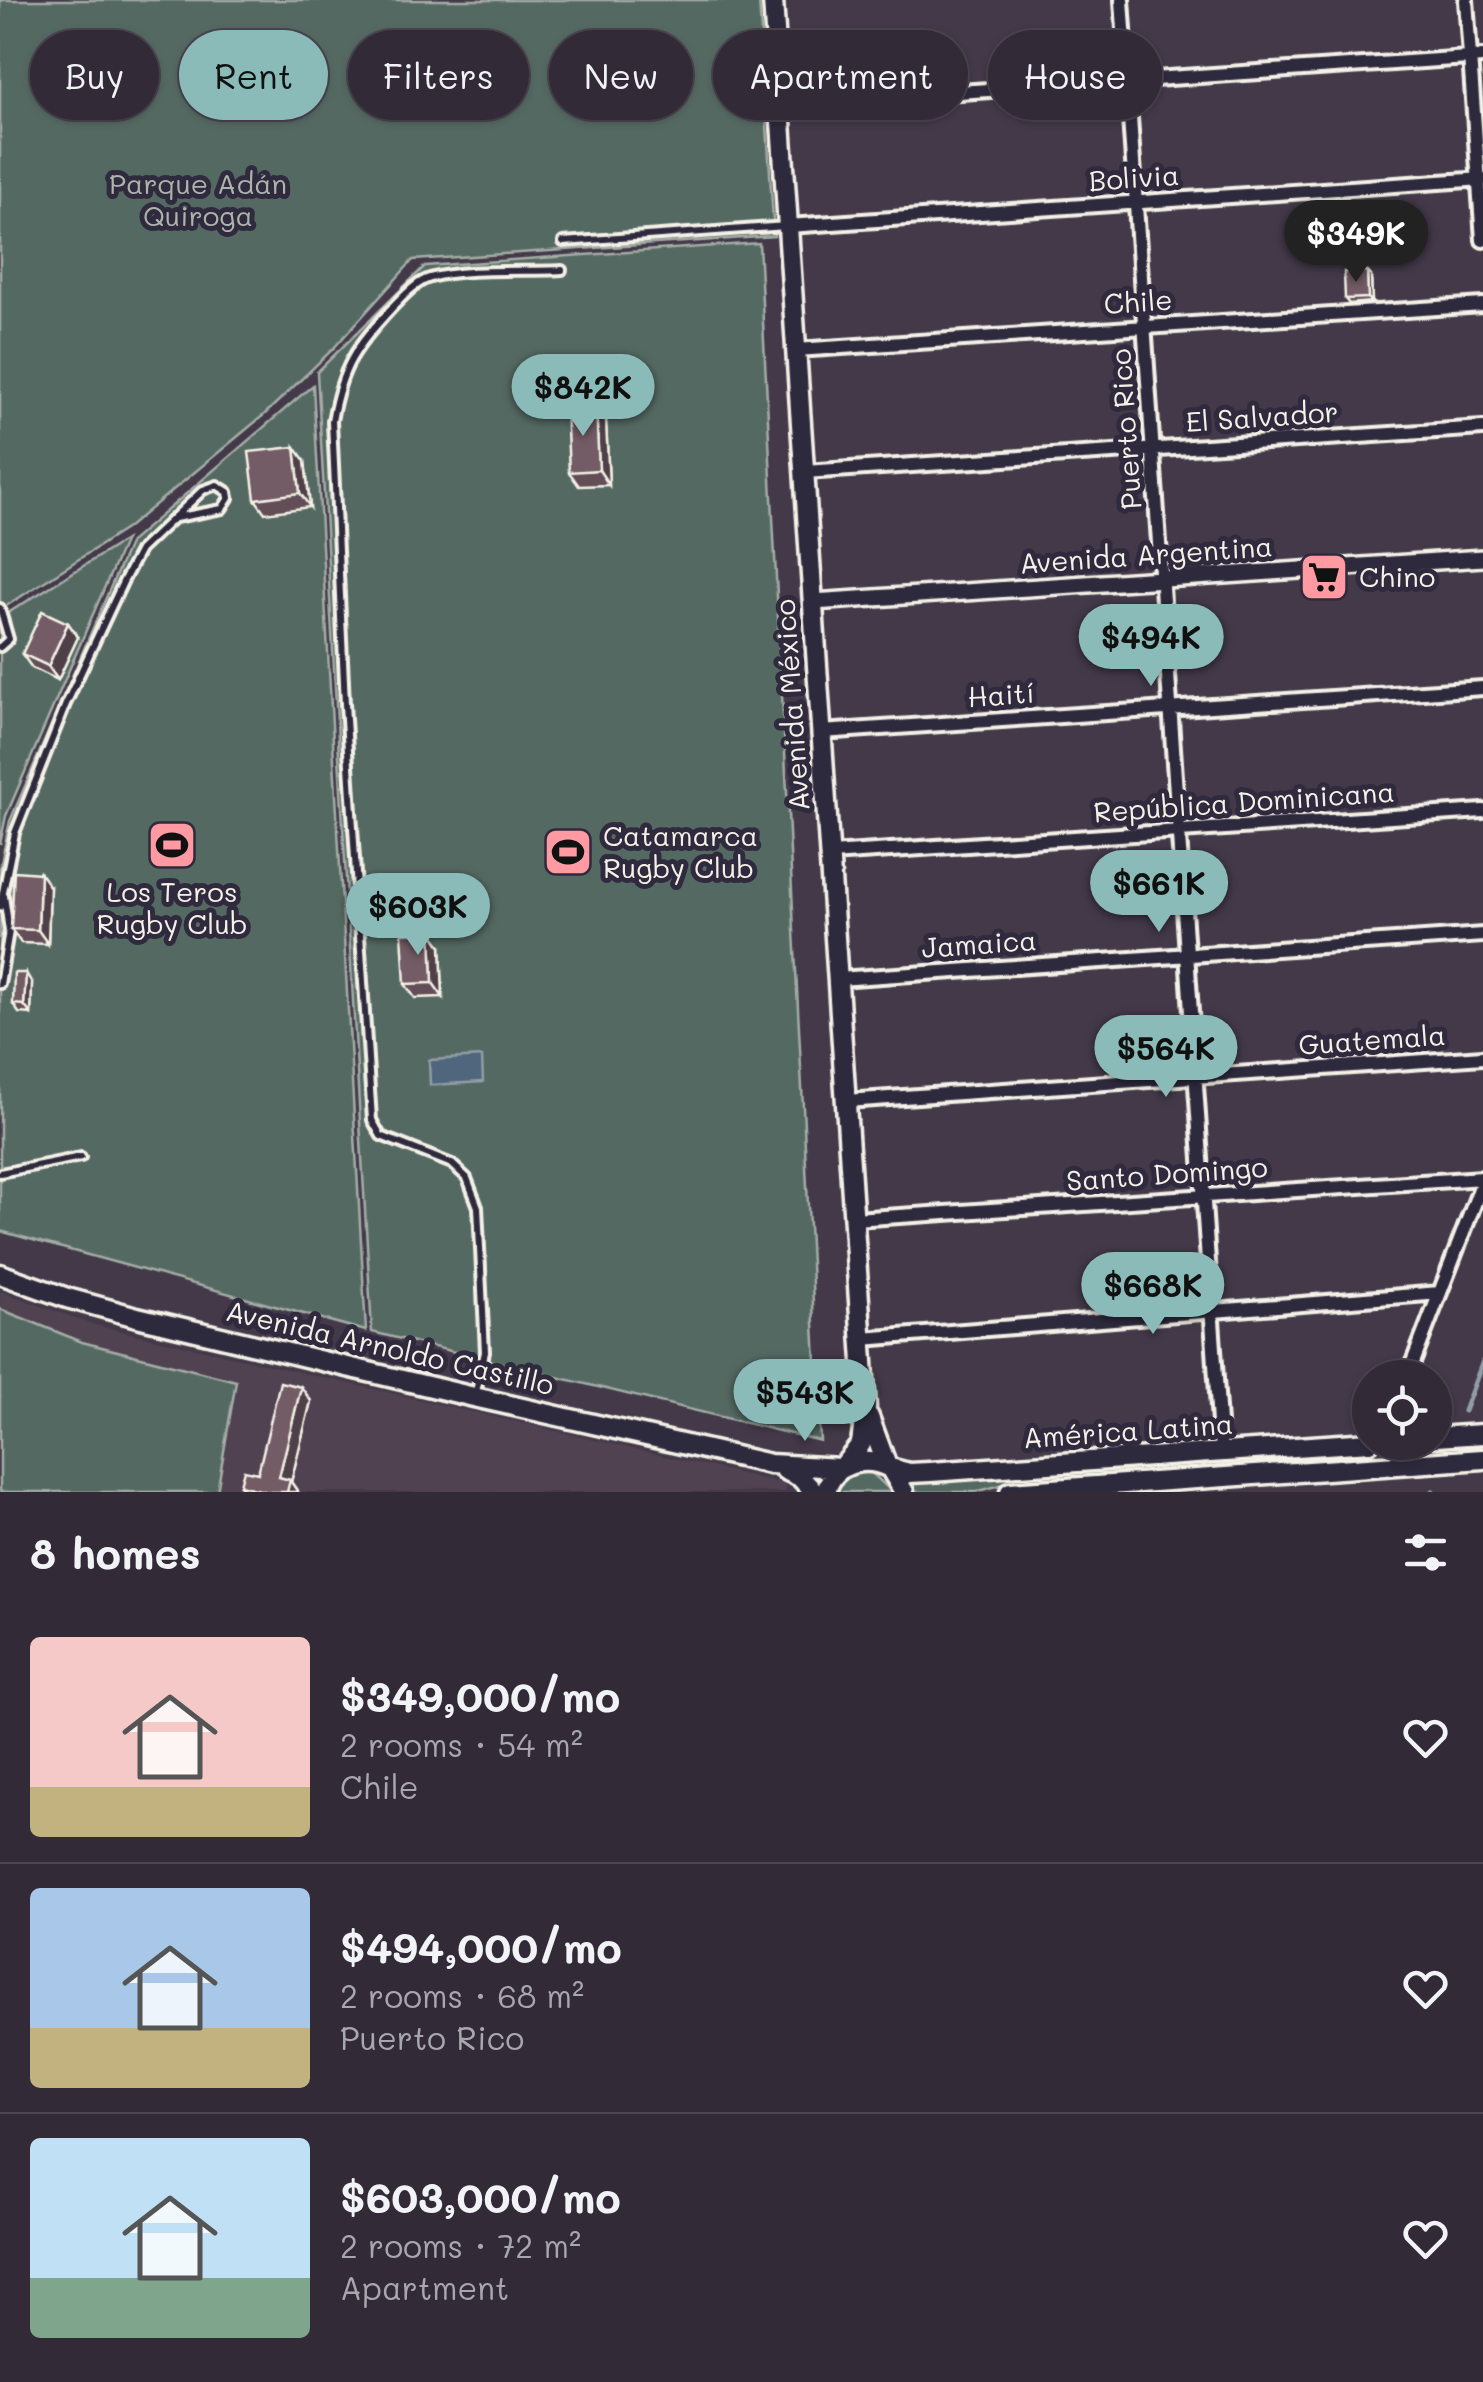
<!DOCTYPE html>
<meta charset="utf-8">
<style>
:root{--surface:#322b37;--page:#3a333f;--text:#f1f3f6;--muted:#a8a7ad;--line:#4d4752;--accent:#8bbbb9}
body{margin:0;font-family:Mali,sans-serif;background:var(--page);color:var(--text);height:100vh;display:flex;flex-direction:column;font-size:38px;white-space:nowrap}
*{box-sizing:border-box;margin:0}
p{font-size:32px;color:var(--muted)}
.icon{flex:none;width:55px;height:55px;fill:none;stroke:currentColor;stroke-width:2;stroke-linecap:round;stroke-linejoin:round}
.map{position:relative;height:1492px;overflow:hidden}
.side{display:flex;flex-direction:column;background:var(--surface);flex:1}
.side>*{flex:none}
.banner{position:absolute;left:30px;top:30px;width:1425px;height:90px;display:flex;gap:20px}
.tools{position:absolute;left:1352px;top:1360px;display:grid;gap:20px}
.tools a{display:grid;place-items:center;width:100px;height:100px;border-radius:50%;background:var(--surface);box-shadow:0 2px 8px #0004,0 0 0 2px var(--line);font-size:50px}
.price{position:absolute;translate:-50% -85px;padding:0 22px;border-radius:35px;background:var(--accent);color:#111;font-size:32px;line-height:65px;filter:drop-shadow(0 2px 5px #0008)}
.price::after{content:'';position:absolute;left:50%;top:60px;width:30px;height:22px;margin-left:-15px;background:inherit;clip-path:polygon(0 0,100% 0,50% 100%)}
.price.current{background:#222;color:#fff}
ul{padding:0;list-style:none}
li{display:flex;align-items:center;gap:30px;height:250px;padding:0 30px}
li+li{border-top:2px solid var(--line)}
li span{display:grid;place-items:center;flex:none;width:280px;height:200px;border-radius:10px;color:#555}
li>.icon{margin-inline-start:auto}
span .icon{width:120px;height:120px;fill:#fffc;stroke-width:1}
li b{font-size:42px}
h2{display:flex;justify-content:space-between;align-items:center;height:120px;padding:0 30px;font-size:42px}
.tag{padding:0 35px;border-radius:45px;background:var(--surface);box-shadow:0 2px 8px #0004,0 0 0 2px var(--line);font-size:35px;line-height:90px}
.tag.current{background:var(--accent);color:#111}
.map>svg:first-child{display:block}
.built{fill:#514351}
.green{fill:#556963;stroke:#a4ada6;stroke-width:2.5}
.water{fill:#50667b;stroke:#929ea7;stroke-width:2.5}
.lines{fill:none;stroke-linecap:round;stroke-linejoin:round}
.stream{stroke:#929ea7;stroke-width:5}
.service-casing{stroke:#f4f1e8;stroke-width:14}
.minor-casing{stroke:#f4f1e8;stroke-width:20}
.tertiary-casing{stroke:#f4f1e8;stroke-width:22}
.secondary-casing{stroke:#f4f1e8;stroke-width:25}
.service{stroke:#2f2a3d;stroke-width:6}
.minor{stroke:#2f2a3d;stroke-width:12}
.tertiary{stroke:#2f2a3d;stroke-width:15}
.secondary{stroke:#2f2a3d;stroke-width:18}
.wall{fill:#634e57;stroke:#f4f1e8;stroke-width:2.5}
.shaded-wall{fill:#504047;stroke:#f4f1e8;stroke-width:2.5}
.building{fill:#735b65;stroke:#f4f1e8;stroke-width:2.5}
.labels{text-anchor:middle;stroke-width:10;stroke-linejoin:round;paint-order:stroke}
.street-label{font-size:28px;fill:#f4f1e8;stroke:#2f2a3d}
.park-label{font-size:28px;fill:#acb4ac;stroke:#2f2a3d}
.poi-label{font-size:28px;fill:#f4f1e8;stroke:#2f2a3d;text-anchor:start}
</style>
<div class="map">
<svg width="1483" height="1492" viewBox="0 0 1483 1492">
<rect width="100%" height="100%" fill="#433949"/>
<filter id="ink" filterUnits="userSpaceOnUse"><feTurbulence type="fractalNoise" baseFrequency=".01" numOctaves="2"/><feDisplacementMap in="SourceGraphic" scale="20" xChannelSelector="R" yChannelSelector="G"/><feConvolveMatrix kernelMatrix="1 2 1 2 8 2 1 2 1" color-interpolation-filters="sRGB"/></filter>
<g filter="url(#ink)">
<path class="built" d="M0,1291L91,1324L785,1484L786,1492H0Z"/>
<path class="green" d="M0,0H759L774,236L413,260L333,349L265,414L127,528L0,610Z
M759,243L820,1441L372,1332L317,372L425,266Z
M313,385L366,1331L0,1231V868L10,821L130,542Z
M125,540L6,816L0,844V618Z
M0,1309L82,1342L236,1381L217,1492H0Z
M1210,1460L1211,1471L1011,1482L976,1492H914L907,1482Z
M861,1471L872,1473L892,1492H835C837,1479 849,1473 861,1471Z"/>
<path class="water" d="M482,1057L483,1082L430,1085L429,1060Z"/>
<g class="lines">
<path class="stream" d="M1464,1411L1483,1361
M1432,1492L1433,1491"/>
<g class="service-casing">
<path id="service" d="M563,242L787,226
M0,608L9,639L0,647
M0,907L15,833L66,704L124,580L140,550L203,490L217,485L228,492L229,498L222,509L175,518
M0,984L9,931L4,896
M0,1173L81,1157
M475,1396L485,1352L478,1207L467,1178L452,1164L381,1136L372,1120L345,704L332,421C342,365 355,348 393,307C403,297 416,282 430,278C464,268 525,272 562,270"/>
</g>
<g class="minor-casing">
<path id="minor" d="M1122,0L1221,1452
M1466,0L1483,240
M780,104L1483,57
M788,226L1483,179
M796,350L1483,305
M804,472L1483,428
M821,732L1483,688
M830,854L1483,811
M838,979L1483,935
M846,1101L1483,1057
M854,1219L1483,1178
M862,1339L1440,1293
M1407,1378L1483,1181"/>
</g>
<g class="tertiary-casing">
<path id="tertiary" d="M813,602L1483,558"/>
</g>
<g class="secondary-casing">
<path id="secondary" d="M773,0L866,1407L861,1444L844,1465
M0,1274L67,1298L137,1317L474,1397L770,1464L840,1468
M869,1417L887,1466
M1435,1437L1483,1434
M890,1468L909,1473L930,1472L1370,1442
M785,1470L800,1477L814,1492
M826,1492C833,1463 864,1455 890,1468L904,1492
M1010,1492L1483,1459"/>
</g>
<use href="#service" class="service"/>
<use href="#minor" class="minor"/>
<use href="#tertiary" class="tertiary"/>
<use href="#secondary" class="secondary"/>
</g>
<path class="wall" d="M1367,271L1371,276L1372,302L1349,304L1345,299Z
M606,420L609,485L579,486L569,472Z
M305,461L310,507L265,513L255,499Z
M68,623L78,637L58,680L32,668L22,654Z
M50,887L48,944L21,943L11,929Z
M431,932L441,946L443,997L415,998L405,984Z
M32,983L31,1014L19,1013L13,1004Z
M301,1387L311,1401L291,1482L298,1492H245L240,1485L258,1473Z"/>
<path class="shaded-wall" d="M1367,271L1371,276L1372,302L1368,298Z
M596,406L606,420L609,485L599,470Z
M295,447L305,461L310,507L300,493Z
M68,623L78,637L58,680L48,666Z
M40,873L50,887L48,944L38,930Z
M431,932L441,946L443,997L433,983Z
M26,973L32,983L31,1014L24,1005Z
M301,1387L311,1401L291,1482L298,1492H287L279,1477Z"/>
<path class="building" d="M1367,271L1368,298L1345,299L1344,272Z
M596,406L599,470L569,472L566,408Z
M295,447L300,493L255,499L249,452Z
M42,611L68,623L48,666L22,654Z
M14,871L40,873L38,930L11,929Z
M431,932L433,983L405,984L402,933Z
M14,973H26L24,1005L13,1004Z
M280,1382L301,1387L279,1477L290,1480L287,1492H268L240,1485L244,1470L258,1473Z"/>
</g>
<defs>
<g id="supermarket-square" transform="scale(2.5)"><rect x="-9" y="-9" width="18" height="18" rx="4" fill="#ff9aa2" stroke="#2f2a3d"/><path d="M-6-5.5h2.5l.6 2H6L4.5 2H-2.5L-4.4-4H-6ZM-1.5 3.2a1.3 1.3 0 1 0 .1 0ZM3 3.2a1.3 1.3 0 1 0 .1 0Z" fill="#111"/></g>
<g id="stadium-square" transform="scale(2.5)"><rect x="-9" y="-9" width="18" height="18" rx="4" fill="#ff9aa2" stroke="#2f2a3d"/><path d="M0-5a6.5 5 0 1 0 0 10a6.5 5 0 1 0 0-10ZM-3.5-1.8h7v3.6h-7Z" fill="#111"/></g>
</defs>
<g fill-rule="evenodd">
<use href="#supermarket-square" x="1324" y="577"/>
<use href="#stadium-square" x="172" y="845"/>
<use href="#stadium-square" x="568" y="852"/>
</g>
<g class="labels">
<g class="street-label">
<text transform="translate(1134 178) rotate(-4)" y="10">Bolivia</text>
<text transform="translate(1138 302) rotate(-4)" y="10">Chile</text>
<text transform="translate(1262 417) rotate(-4)" y="10">El Salvador</text>
<text transform="translate(1126 429) rotate(-94)" y="10">Puerto Rico</text>
<text transform="translate(1146 555) rotate(-4)" y="10">Avenida Argentina</text>
<text transform="translate(1001 695) rotate(-4)" y="10">Haití</text>
<text transform="translate(792 705) rotate(-94)" y="10">Avenida México</text>
<text transform="translate(1244 802) rotate(-4)" y="10">República Dominicana</text>
<text transform="translate(979 944) rotate(-4)" y="10">Jamaica</text>
<text transform="translate(1372 1040) rotate(-4)" y="10">Guatemala</text>
<text transform="translate(1167 1174) rotate(-4)" y="10">Santo Domingo</text>
<text transform="translate(390 1348) rotate(13)" y="10">Avenida Arnoldo Castillo</text>
<text transform="translate(1128 1431) rotate(-4)" y="10">América Latina</text>
</g>
<g class="park-label">
<text x="198" y="194">Parque Adán<tspan x="198" dy="32">Quiroga</tspan></text>
</g>
<g class="poi-label">
<text x="1359" y="587">Chino</text>
<text x="603" y="846">Catamarca<tspan x="603" dy="32">Rugby Club</tspan></text>
<text x="172" y="902" text-anchor="middle">Los Teros<tspan x="172" dy="32">Rugby Club</tspan></text>
</g>
</g>
</svg>
<div class="tools">
<a><svg class="icon" aria-label="locate" viewBox="0 0 24 24"><circle cx="12" cy="12" r="6"/><path d="M12 2v4M12 18v4M2 12h4M18 12h4"/></svg></a>
</div>
<b class="price current" style="left:1356px;top:285px">$349K</b>
<b class="price" style="left:583px;top:439px">$842K</b>
<b class="price" style="left:1151px;top:689px">$494K</b>
<b class="price" style="left:1159px;top:935px">$661K</b>
<b class="price" style="left:418px;top:958px">$603K</b>
<b class="price" style="left:1166px;top:1100px">$564K</b>
<b class="price" style="left:1153px;top:1337px">$668K</b>
<b class="price" style="left:805px;top:1444px">$543K</b>
<div class="banner">
<a class="tag">Buy</a>
<a class="tag current">Rent</a>
<a class="tag">Filters</a>
<a class="tag">New</a>
<a class="tag">Apartment</a>
<a class="tag">House</a>
</div>
</div>
<section class="side">
<h2>8 homes<svg class="icon" aria-label="filters" viewBox="0 0 24 24"><path d="M4 7h16M4 17h16"/><circle cx="9" cy="7" r="2"/><circle cx="15" cy="17" r="2"/></svg></h2>
<ul>
<li><span style="background:linear-gradient(#f6c9c9 75%,#c2b280 0)"><svg class="icon" aria-label="home" viewBox="0 0 24 24"><path d="M3 11l9-7 9 7M6 9v11h12V9"/></svg></span><div><b>$349,000/mo</b><p>2 rooms · 54 m²</p><p>Chile</p></div><svg class="icon" aria-label="heart" viewBox="0 0 24 24"><path d="M12 20l-8-8c-3-5 5-10 8-4 3-6 11-1 8 4z"/></svg></li>
<li><span style="background:linear-gradient(#a9c7e8 70%,#c2b280 0)"><svg class="icon" aria-label="home" viewBox="0 0 24 24"><path d="M3 11l9-7 9 7M6 9v11h12V9"/></svg></span><div><b>$494,000/mo</b><p>2 rooms · 68 m²</p><p>Puerto Rico</p></div><svg class="icon" aria-label="heart" viewBox="0 0 24 24"><path d="M12 20l-8-8c-3-5 5-10 8-4 3-6 11-1 8 4z"/></svg></li>
<li><span style="background:linear-gradient(#bfe0f5 70%,#7fa58c 0)"><svg class="icon" aria-label="home" viewBox="0 0 24 24"><path d="M3 11l9-7 9 7M6 9v11h12V9"/></svg></span><div><b>$603,000/mo</b><p>2 rooms · 72 m²</p><p>Apartment</p></div><svg class="icon" aria-label="heart" viewBox="0 0 24 24"><path d="M12 20l-8-8c-3-5 5-10 8-4 3-6 11-1 8 4z"/></svg></li>
</ul>
</section>
